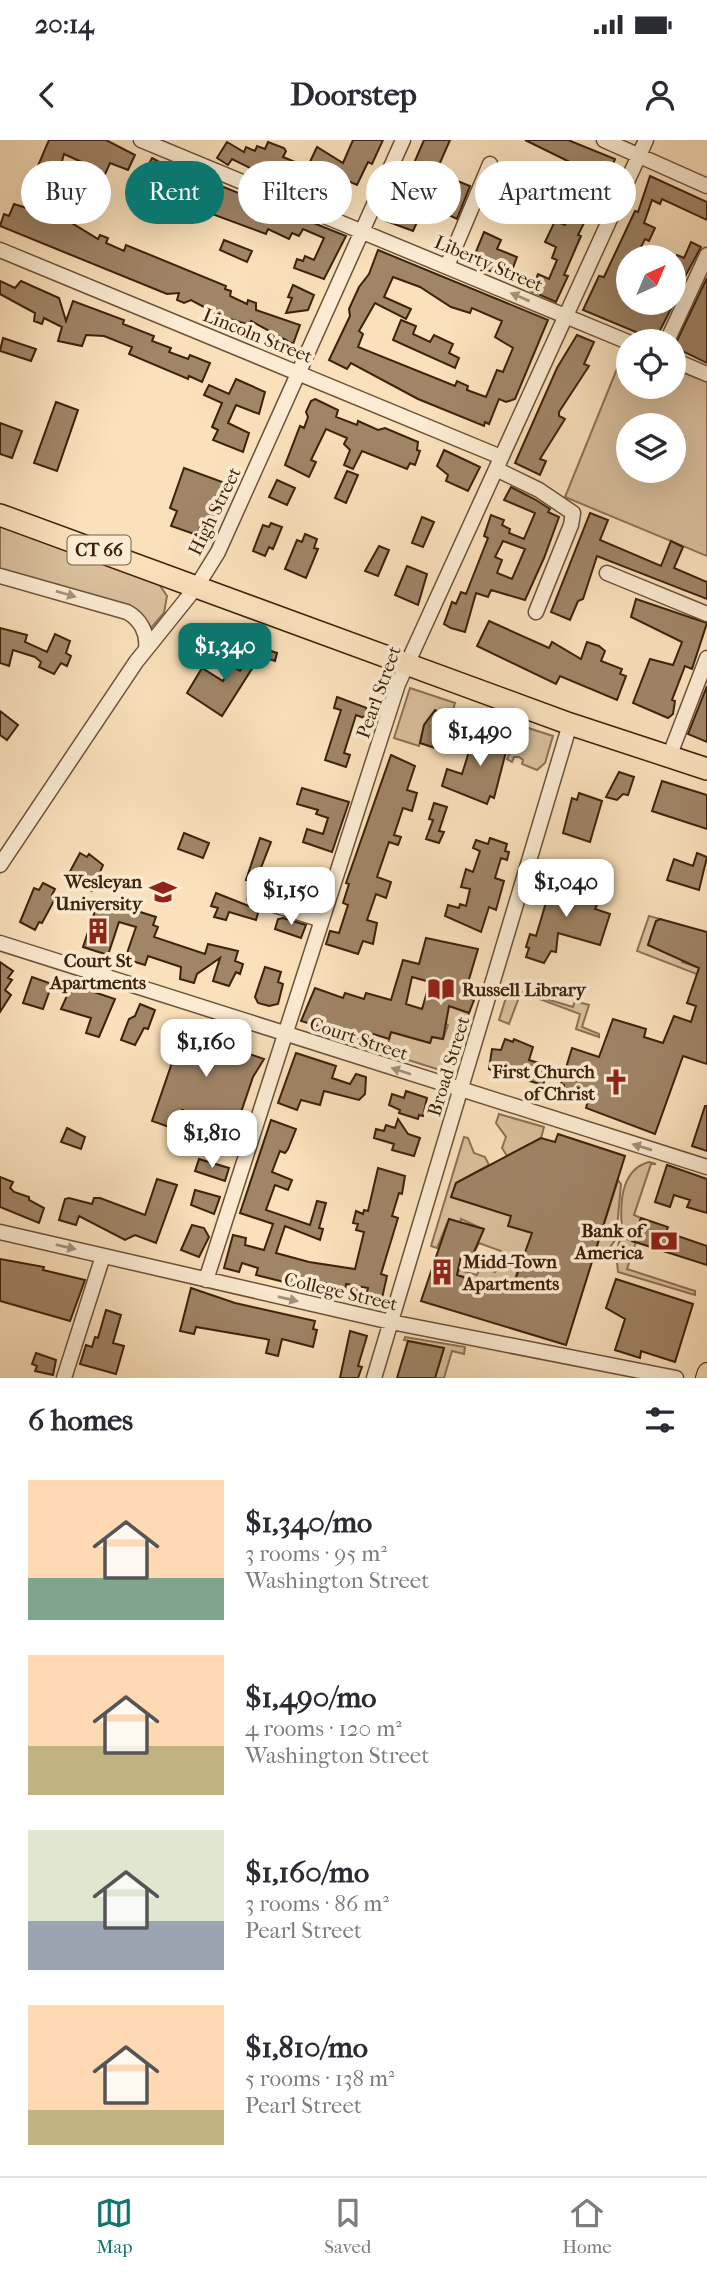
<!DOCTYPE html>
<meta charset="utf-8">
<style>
:root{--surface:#fff;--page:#f7f7f7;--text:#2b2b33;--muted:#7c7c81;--line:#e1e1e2;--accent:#0f766e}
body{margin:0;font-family:"IM FELL French Canon",serif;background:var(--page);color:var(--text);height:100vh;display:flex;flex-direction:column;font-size:26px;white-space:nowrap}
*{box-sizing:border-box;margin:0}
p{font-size:23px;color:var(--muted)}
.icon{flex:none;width:38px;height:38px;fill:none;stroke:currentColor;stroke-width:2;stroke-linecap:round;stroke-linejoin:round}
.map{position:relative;height:1238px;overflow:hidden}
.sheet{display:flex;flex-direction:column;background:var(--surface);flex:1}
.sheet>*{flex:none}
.hud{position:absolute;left:21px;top:21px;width:665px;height:63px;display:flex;gap:14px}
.needle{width:46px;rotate:44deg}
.controls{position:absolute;left:616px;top:105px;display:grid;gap:14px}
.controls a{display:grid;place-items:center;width:70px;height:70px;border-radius:50%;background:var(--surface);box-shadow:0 7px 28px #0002;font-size:35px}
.price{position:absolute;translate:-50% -60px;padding:0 16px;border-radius:14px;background:#fff;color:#222;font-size:23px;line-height:46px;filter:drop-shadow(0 2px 4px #0008)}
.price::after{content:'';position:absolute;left:50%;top:42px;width:21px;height:16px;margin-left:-10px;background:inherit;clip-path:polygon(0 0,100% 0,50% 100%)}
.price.selected{background:var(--accent);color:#fff}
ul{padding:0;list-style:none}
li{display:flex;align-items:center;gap:21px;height:175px;padding:0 28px}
li span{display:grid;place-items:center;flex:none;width:196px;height:140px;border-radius:0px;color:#555}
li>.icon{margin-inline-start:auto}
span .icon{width:84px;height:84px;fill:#fffc;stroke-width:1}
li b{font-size:30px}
h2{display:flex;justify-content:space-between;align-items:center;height:84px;padding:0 28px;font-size:30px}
.chip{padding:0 24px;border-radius:32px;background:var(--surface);box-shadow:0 7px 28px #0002;font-size:24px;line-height:63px}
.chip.selected{background:var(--accent);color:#fff}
.status{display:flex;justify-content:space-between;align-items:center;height:49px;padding:0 35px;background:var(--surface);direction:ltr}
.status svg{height:19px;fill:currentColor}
header{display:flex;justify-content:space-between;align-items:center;height:91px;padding:0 28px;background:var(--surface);font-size:32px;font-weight:700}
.tabs{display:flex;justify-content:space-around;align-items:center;height:98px;border-top:2px solid var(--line);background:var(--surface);font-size:19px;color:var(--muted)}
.tabs a{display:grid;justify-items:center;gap:4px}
.tabs .selected{color:var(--accent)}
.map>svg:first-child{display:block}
.green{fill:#dac09d;stroke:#8c7054;stroke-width:2;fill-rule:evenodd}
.building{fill:#a08567;stroke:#3e210b;stroke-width:2;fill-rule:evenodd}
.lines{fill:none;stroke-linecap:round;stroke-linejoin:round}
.minor-casing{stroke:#6d5137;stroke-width:17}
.major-casing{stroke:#3e210b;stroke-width:20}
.highway-casing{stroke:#3e210b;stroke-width:24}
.minor{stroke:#fcecd3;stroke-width:14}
.major{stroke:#fae1bb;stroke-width:18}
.highway{stroke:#fae1bb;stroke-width:21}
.oneway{fill:#a69179}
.labels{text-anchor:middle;stroke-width:7;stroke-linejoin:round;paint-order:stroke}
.shield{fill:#fcecd3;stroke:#775e47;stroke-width:2}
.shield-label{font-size:18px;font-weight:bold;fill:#3e210b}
.street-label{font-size:19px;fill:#3e210b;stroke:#fcecd3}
.poi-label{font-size:19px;font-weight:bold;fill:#3e210b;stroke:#fcecd3;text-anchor:end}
</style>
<div class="status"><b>20:14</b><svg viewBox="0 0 49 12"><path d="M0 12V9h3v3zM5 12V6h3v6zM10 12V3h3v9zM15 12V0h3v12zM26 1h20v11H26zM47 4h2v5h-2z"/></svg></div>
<header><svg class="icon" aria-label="back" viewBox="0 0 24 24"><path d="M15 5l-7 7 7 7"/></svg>Doorstep<svg class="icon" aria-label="person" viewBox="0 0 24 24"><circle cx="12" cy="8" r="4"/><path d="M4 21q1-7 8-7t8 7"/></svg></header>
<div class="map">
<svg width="707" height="1238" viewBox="0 0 707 1238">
<rect width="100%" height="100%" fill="#fae1bb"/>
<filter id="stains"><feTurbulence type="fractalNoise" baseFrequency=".00286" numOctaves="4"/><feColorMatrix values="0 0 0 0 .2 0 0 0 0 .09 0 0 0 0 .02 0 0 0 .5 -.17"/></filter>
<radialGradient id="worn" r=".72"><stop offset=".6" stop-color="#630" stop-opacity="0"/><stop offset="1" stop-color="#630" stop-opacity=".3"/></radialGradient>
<path class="green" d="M625,209L628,210V247H674V229L707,242V416L565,357ZM628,285H674V331H628Z
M0,386L159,444L167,456L164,473L150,489L141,474L130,466L0,429Z
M410,548L455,563L450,579L435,571L424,586L419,606L394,598Z
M522,586L553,596L545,623L537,630L522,624L523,620L519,617H514L512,622L507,619Z
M649,776L660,779L656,781L648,805L684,816L682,822L700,828L707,838L637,811Z
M509,848L573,867L575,861L589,865L582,887L599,894V897L576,889L580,874L521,852L509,884L499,880Z
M449,866L469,873L453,927L443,931L386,913L391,892L430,903L432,897L443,899L448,885L444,883Z
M499,974L544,987L541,998L507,1016L502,1008L506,997L496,983Z
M464,997L468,998L474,1013L485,1017L489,1025L456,1043L452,1057L511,1076L536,1094L526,1113L523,1112L513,1146L500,1142L498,1148L466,1141L467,1138L457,1135L459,1130L477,1135L480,1127L495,1132L501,1111L479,1103L471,1118L483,1089L461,1079L460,1083L449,1079L437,1108L431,1106Z
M649,1022L656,1024H651L634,1075L641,1078L639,1088L633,1086V1098L622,1092C620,1067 619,1030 649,1022Z
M618,1040L621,1044L616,1099L600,1121L592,1122Z
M624,1098L636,1102L627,1129L695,1151V1155L618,1132L616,1111L620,1100Z
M405,1197L465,1207L464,1214L452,1211L444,1238H435L444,1208L404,1200Z"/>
<path class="building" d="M49,0H106L135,15L128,30L110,23L103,39L92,34L95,28L64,14L54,49L42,45L47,32L37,28Z
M353,0H383L372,24L368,22L357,45L321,29L320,32L308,26L317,7L343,23Z
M424,0H450L429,48L408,37Z
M525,0H568L615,19L596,69L592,67L578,95L581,96L564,135L568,136L556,162L531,151L538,134L549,139L557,120L552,118L556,107L545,102L555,81L565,85L576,61L547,46L553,33L569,41L576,25Z
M227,2L244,12L246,7L255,11L257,6L265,9L268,2L284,8L286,11L283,17L300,24L291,48L232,19L228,25L217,18Z
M152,18L187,37L177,59L158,50L149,72L136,66L145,46L139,43Z
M496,34L503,37L500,43L509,47L506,55L497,51L488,72L481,69Z
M650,36L707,62V80L662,59L660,64L652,60L644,83L655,88L649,101L645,99L636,117H628V132L622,146L627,148L623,157L628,163H674L655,200L583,170L599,136L604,137L635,71L638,72Z
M201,38L346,96L324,139L294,128L297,119L303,121L305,116L314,120L324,98L303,89L299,96L292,93L289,99L268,89L266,94L185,64Z
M455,40L470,46L457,79L438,70L442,61L445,63Z
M82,49L99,57L95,66L87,63L83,71L75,68Z
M397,57L423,69L413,91L386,81Z
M14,64L70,82L98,99L100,95L108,98L106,103L124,111L126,105L226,146L225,149L231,151L230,156L247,164L248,160L256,163V170L300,185L293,204L251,181L249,185L221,176L191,160L184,163L177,160L179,153L167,154L0,86L4,74L9,76Z
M484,92L501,100L497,109L517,117L509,138L471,124Z
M224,100L252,111L247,122L220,110Z
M691,102L701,107L674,157V122L677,115L684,118Z
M378,110L548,180L515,259L506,262L499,259L489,284L485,282L484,286L418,259L351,223L347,229L329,220L350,176L349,169L359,147L369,134ZM393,137L420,147L451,167L470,173L472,168L502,181L495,197L513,208L503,232L497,230L486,257L467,250L468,246L457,241L455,246L358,207L363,194L359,191L375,163L406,179L411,169L384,157Z
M707,138V223L674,207Z
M0,141L15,148L21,141L59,158L66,181L73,161L124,180L123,184L154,196L152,201L171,208L169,212L188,219L190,215L210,223L202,242L189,236L188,239L129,214L132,207L104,196L86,195L82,206L58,201L62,187L44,178L42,184L34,181L35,173L0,154Z
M293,145L314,155L308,170L286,173L292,158L288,157Z
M401,180L416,186L413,194L430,202L434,195L453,204L449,213L459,218L455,228L393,200Z
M577,195L594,202L584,224L589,226L559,272V276L565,279L540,319L546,321L540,335L515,323L557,228Z
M3,198L36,209L31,221L0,211Z
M236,239L265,252L259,274L236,265L228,283L249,293L243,312L213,300L218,290L212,287L222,263L204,255L209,245L229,254Z
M315,259L338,270L336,277L357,285L358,281L378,290L385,288L418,302L417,310L420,311L415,325L410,323L407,329L362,311L353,329L344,325L350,310L344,304L347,298L326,289L311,320L316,322L309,337L285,325L300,286L304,288L308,277L306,272L311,261Z
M56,262L78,270L57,331L34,323Z
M0,283L22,291L12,318L0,314Z
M444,310L480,327L468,351L446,341L448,335L437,326Z
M184,328L225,343L211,383L203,380L197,395L171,386L177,371L170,368Z
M347,331L358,335L346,363L335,358Z
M277,340L295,348L287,365L269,357Z
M511,347L536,360L550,369L548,372L559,377L544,418L525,460L491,450L488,457L476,453L465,492L451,488L444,484L452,462L456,464L461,452L466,454L488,398L484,396L491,375L504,380L502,385L510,389L509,393L524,399L535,373L504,360ZM503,401L525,409L512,439L497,433L502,420L495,417Z
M590,373L608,380L600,400L661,426L671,401L683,407L674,428L707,442V459L597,416L583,459L578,461L570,480L551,472Z
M422,377L434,382L423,407L412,403Z
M271,383L282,387L273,409L269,407L265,416L253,411L263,385L269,387Z
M305,394L317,399L314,408L318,409L306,438L285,429L297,400L302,402Z
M379,406L389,410L378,436L365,431Z
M407,426L427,434L418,465L395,455Z
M636,459L707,483L692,529L685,526L672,560L675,561L673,574L668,578L633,563L650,519L673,525L682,502L631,477Z
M489,481L549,508L552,502L581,519L587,502L599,506L605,511L601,521L622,529L620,534L626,536L617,560L560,536L556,544L477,506Z
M0,488L27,495L25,502L47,512L55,494L70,501L66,513L71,516L67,526L61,523L54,534L39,527L41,522L35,517L13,510L9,526L0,523Z
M256,506L277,513L275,521L260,516L222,576L187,553L202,528L223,541L232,526L240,531Z
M707,546V602L688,594Z
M337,557L367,568L364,578L356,575L344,613L350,615L346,627L325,620L341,570L334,568Z
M435,570L452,580L438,609L420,603L424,585Z
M0,571L18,585L7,600L0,595Z
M476,589L509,600L494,658L490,656L487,664L442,646L447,629L462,634Z
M391,615L415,626L407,650L417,653L412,671L403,668L394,695L401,697L398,705L389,702L377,737L391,742L386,758L376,754L367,780L377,783L373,804L363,801L358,814L326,804L330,791L339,793L348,765L343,763L349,744L346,743Z
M619,632L634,637L628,655L623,654L617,660L606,657Z
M662,641L707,655V689L652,671Z
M302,648L349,662L332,712L303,702L307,689L323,694L328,678L316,674L318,670L297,664Z
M579,653L602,661L590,702L563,693L572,658L577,660Z
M434,663L447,667L439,691L444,692L439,703L426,699L433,680L429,679Z
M184,693L209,703L203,718L178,709Z
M260,698L271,702L255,743L246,740Z
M490,698L507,704L505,711L509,712L507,720L501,718L495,738L504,741L496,770L489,767L481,792L445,776L448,765L459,768L460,764L466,766L470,749L461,747L466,729L473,732L480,711L473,708L476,700L488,704Z
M80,713L87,717L89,714L103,725L92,751L67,737Z
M697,713L707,717L699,750L667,740L674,719L693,726Z
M561,735L586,745L582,760L597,765L595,769L610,774L600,805L558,793L556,812L551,811L544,823L526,817L529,808L526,807L530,794L536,796L554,736Z
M289,738L320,748L315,764L284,754Z
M43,743L55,749L52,755L56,757L42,783L39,782L35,790L20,782L34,748L39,750Z
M216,753L259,770L256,780L229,772L226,780L214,777L218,768L211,766Z
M99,759L156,777L153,785L158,787L154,797L205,814L208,804L238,811L235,821L243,824L240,834L236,832L229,846L213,841L220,818L197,834L194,843L180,839L181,827L148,816L145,825L125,819L136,787L119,782L108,815L83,807Z
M283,778L306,785L301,798L275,789L278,779Z
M660,779L707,792V924L683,916L655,994L586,968L588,960L562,951L564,945L561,944L572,908L599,917L613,879L646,889L644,897L663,903L674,876L691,882L696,866L687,863L699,828L648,805L656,781Z
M426,798L478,809L467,846L466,857L474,860L469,873L449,866L443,899L432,897L430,903L391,892L389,899L370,893L367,902L301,881L315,848L343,858L345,853L364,859L366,853L391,860L403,820L419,824ZM412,837L430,842L422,869L406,864Z
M0,822L13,831L8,838L12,840L5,850L11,855L0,872Z
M265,827L281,832L278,842L283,844L278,864L269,866L258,863L255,857Z
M32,837L52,844L43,869L23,863Z
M74,840L86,845L85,849L115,859L99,897L86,893L91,878L61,869Z
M140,864L155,870L148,889L144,888L135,905L121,900L129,879L135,876Z
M186,882L210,891L215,902L264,919L253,937L238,981L223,976L221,983L182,970L175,989L152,981Z
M505,899L513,902L514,899L533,907L529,920L549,926L543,945L516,937L508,938L489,929L492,909L501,910Z
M296,913L336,926L332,938L350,944L356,934L366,937L365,954L359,960L324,951L320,965L301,960L297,970L278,963Z
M406,951L427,958L423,976L419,975L418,979L399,973L400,970L389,965L392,954L404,958Z
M705,966H707V1011L692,1006Z
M398,979L408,994L420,998L414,1016L392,1010L394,1004L374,998L376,989L384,991L386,985L395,988Z
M271,980L296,989L288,1009L285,1013L280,1011L272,1032L292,1040L288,1050L275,1045L266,1070L310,1085L317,1061L326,1063L319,1088L323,1089L320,1100L285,1086L276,1113L309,1122L355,1129L364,1092L356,1090L358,1084L353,1083L356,1071L363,1074L364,1070L368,1071L378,1028L405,1036L402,1054L399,1053L392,1076L398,1078L381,1134L387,1136L380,1167L364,1164L368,1148L346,1144L345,1151L339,1150L337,1155L256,1135L258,1128L242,1123L239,1132L224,1128L233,1095L246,1098L245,1105L264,1110L273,1084L240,1073Z
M67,988L85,997L81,1009L61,1002Z
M558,994L625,1016L566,1205L421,1161L449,1079L484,1089L471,1119L461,1116L457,1135L498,1148L500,1141L513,1146L532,1093L508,1086L511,1076L451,1057L456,1043L541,998L555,1002Z
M199,1019L229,1028L225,1041L195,1031Z
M667,1025L707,1039V1073L687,1067L690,1060L674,1055L670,1067L655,1062Z
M0,1037L13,1042L10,1048L14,1052L29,1057V1060L44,1068L39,1083L0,1067Z
M157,1039L177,1045L156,1103L135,1095L125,1100L79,1076L76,1085L59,1080L65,1059L69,1058L92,1064L94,1058H100L145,1075Z
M195,1050L220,1057L214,1074L191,1065Z
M641,1078L668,1087L666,1092L707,1106V1125L632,1101Z
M192,1085L204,1088L209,1097L199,1117L181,1110Z
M0,1119L44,1127L43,1130L85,1140L70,1181L0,1161Z
M616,1139L693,1164L675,1222L641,1211L640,1218L615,1210L625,1179L606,1168Z
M191,1148L235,1163L315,1181L313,1189L317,1190L313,1207L282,1199L278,1216L266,1213L269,1200L266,1199L196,1187L194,1194L180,1191Z
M106,1170L121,1175L113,1203L124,1206L116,1234L80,1224L86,1205L92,1207L95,1197L98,1198Z
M350,1191L367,1196L358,1226L362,1227L358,1238H340Z
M408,1201L444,1208L435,1238H397Z
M36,1213L56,1220L53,1235L35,1231L37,1226L32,1224Z"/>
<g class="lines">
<g class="minor-casing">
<path id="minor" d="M141,0L628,202
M604,0L707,46
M0,110L501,317
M447,126L490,24
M667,201L707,115
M674,220L707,234
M496,329L539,350L573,373L571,385L536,472
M607,433L707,474
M0,436L127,472C140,479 148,493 146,508
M669,617L707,518
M0,725L136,522L197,446L218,412L403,0
M255,759L322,780
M0,803L707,1027
M0,1092L391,1182L676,1238
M206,1140L398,544L646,0
M64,1238L103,1116
M374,1238L570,584"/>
</g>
<g class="major-casing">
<path id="major" d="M705,1238L707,1232"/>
</g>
<g class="highway-casing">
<path id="highway" d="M0,375L570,584L707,629"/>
</g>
<use href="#minor" class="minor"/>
<use href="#major" class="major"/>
<use href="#highway" class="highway"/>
</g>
<defs><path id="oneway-solid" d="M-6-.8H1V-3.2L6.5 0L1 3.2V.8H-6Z" transform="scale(1.75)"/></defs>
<g class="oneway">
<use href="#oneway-solid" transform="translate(520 157) rotate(-157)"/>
<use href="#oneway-solid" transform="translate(66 454) rotate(16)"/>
<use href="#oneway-solid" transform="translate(401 931) rotate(-162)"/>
<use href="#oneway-solid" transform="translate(642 1007) rotate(-163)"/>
<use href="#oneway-solid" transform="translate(66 1107) rotate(13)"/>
<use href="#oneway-solid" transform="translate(288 1159) rotate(13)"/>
</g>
<defs>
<g id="university-bare" transform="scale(2.1)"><path d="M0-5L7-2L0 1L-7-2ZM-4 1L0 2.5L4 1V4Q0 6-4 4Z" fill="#8f2418" stroke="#fcecd3" stroke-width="2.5" paint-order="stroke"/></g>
<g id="building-bare" transform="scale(2.1)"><path d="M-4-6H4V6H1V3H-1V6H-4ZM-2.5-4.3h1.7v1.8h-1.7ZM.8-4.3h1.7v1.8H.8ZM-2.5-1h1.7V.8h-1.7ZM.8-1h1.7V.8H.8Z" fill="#8f2418" stroke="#fcecd3" stroke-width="2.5" paint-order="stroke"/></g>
<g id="library-bare" transform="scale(2.1)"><path d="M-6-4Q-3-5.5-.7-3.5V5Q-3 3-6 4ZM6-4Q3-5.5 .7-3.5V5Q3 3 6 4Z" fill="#8f2418" stroke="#fcecd3" stroke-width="2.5" paint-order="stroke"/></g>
<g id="church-bare" transform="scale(2.1)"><path d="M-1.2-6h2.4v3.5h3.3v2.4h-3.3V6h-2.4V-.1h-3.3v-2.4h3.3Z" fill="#8f2418" stroke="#fcecd3" stroke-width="2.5" paint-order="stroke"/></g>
<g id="bank-bare" transform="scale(2.1)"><path d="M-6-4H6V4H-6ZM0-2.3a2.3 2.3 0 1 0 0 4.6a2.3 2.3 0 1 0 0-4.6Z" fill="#8f2418" stroke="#fcecd3" stroke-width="2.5" paint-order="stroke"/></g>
</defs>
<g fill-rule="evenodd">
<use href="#university-bare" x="163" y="752"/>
<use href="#building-bare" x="98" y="791"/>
<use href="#library-bare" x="441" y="849"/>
<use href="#church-bare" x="616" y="942"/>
<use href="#bank-bare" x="664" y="1101"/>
<use href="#building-bare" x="442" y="1132"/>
</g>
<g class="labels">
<rect class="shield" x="67.5" y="395.5" width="63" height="29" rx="5"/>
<g class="shield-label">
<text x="99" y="416">CT 66</text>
</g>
<g class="street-label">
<text transform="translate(489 123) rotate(23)" y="7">Liberty Street</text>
<text transform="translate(258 195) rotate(22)" y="7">Lincoln Street</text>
<text transform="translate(214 371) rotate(-64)" y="7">High Street</text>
<text transform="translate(378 552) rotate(-70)" y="7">Pearl Street</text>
<text transform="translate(359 898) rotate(18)" y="7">Court Street</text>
<text transform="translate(448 926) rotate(-73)" y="7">Broad Street</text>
<text transform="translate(341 1151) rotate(13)" y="7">College Street</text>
</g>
<g class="poi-label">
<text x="142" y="748">Wesleyan<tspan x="142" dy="22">University</tspan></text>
<text x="98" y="827" text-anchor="middle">Court St<tspan x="98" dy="22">Apartments</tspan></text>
<text x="462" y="856" text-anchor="start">Russell Library</text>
<text x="595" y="938">First Church<tspan x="595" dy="22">of Christ</tspan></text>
<text x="643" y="1097">Bank of<tspan x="643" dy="22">America</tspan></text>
<text x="463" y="1128" text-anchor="start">Midd-Town<tspan x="463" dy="22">Apartments</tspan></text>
</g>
</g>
<rect width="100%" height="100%" filter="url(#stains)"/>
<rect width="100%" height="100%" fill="url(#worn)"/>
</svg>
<div class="controls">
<a><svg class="needle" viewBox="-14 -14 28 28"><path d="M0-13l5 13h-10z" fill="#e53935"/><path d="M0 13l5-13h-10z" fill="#7c7c81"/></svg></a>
<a><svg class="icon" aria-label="locate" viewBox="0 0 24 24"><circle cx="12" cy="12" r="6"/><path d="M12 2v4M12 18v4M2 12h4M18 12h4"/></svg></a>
<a><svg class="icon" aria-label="layers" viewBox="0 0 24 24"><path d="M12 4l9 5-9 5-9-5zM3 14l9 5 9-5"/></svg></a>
</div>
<b class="price selected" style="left:225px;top:543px">$1,340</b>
<b class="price" style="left:480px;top:628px">$1,490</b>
<b class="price" style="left:566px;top:779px">$1,040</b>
<b class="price" style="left:291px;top:787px">$1,150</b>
<b class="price" style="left:206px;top:939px">$1,160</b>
<b class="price" style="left:212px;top:1030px">$1,810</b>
<div class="hud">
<a class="chip">Buy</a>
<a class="chip selected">Rent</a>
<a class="chip">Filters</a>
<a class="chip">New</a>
<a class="chip">Apartment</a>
</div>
</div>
<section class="sheet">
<h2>6 homes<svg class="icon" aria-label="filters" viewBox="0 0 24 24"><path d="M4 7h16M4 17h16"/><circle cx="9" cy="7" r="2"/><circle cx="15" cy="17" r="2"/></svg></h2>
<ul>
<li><span style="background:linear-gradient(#ffd9b3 70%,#7fa58c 0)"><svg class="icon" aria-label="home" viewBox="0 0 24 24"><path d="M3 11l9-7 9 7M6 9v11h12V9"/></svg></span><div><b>$1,340/mo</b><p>3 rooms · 95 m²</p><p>Washington Street</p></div></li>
<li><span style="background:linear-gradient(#ffd9b3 65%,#c2b280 0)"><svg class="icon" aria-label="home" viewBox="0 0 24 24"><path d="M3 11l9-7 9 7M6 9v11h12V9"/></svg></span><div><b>$1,490/mo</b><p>4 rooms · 120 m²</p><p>Washington Street</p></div></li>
<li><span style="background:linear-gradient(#dfe7d0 65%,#9aa5b1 0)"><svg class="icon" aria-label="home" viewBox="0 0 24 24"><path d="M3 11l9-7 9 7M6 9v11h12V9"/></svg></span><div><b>$1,160/mo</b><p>3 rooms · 86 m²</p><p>Pearl Street</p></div></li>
<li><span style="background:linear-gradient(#ffd9b3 75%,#c2b280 0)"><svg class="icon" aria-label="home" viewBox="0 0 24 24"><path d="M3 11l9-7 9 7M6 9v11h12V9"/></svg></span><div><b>$1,810/mo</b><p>5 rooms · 138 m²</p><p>Pearl Street</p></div></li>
</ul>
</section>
<nav class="tabs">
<a class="selected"><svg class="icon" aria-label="map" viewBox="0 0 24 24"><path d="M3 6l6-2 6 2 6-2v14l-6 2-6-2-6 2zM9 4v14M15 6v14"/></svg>Map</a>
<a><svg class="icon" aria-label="saved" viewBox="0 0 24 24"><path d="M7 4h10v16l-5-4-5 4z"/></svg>Saved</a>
<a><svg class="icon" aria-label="home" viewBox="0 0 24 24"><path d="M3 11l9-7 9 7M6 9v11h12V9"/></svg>Home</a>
</nav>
